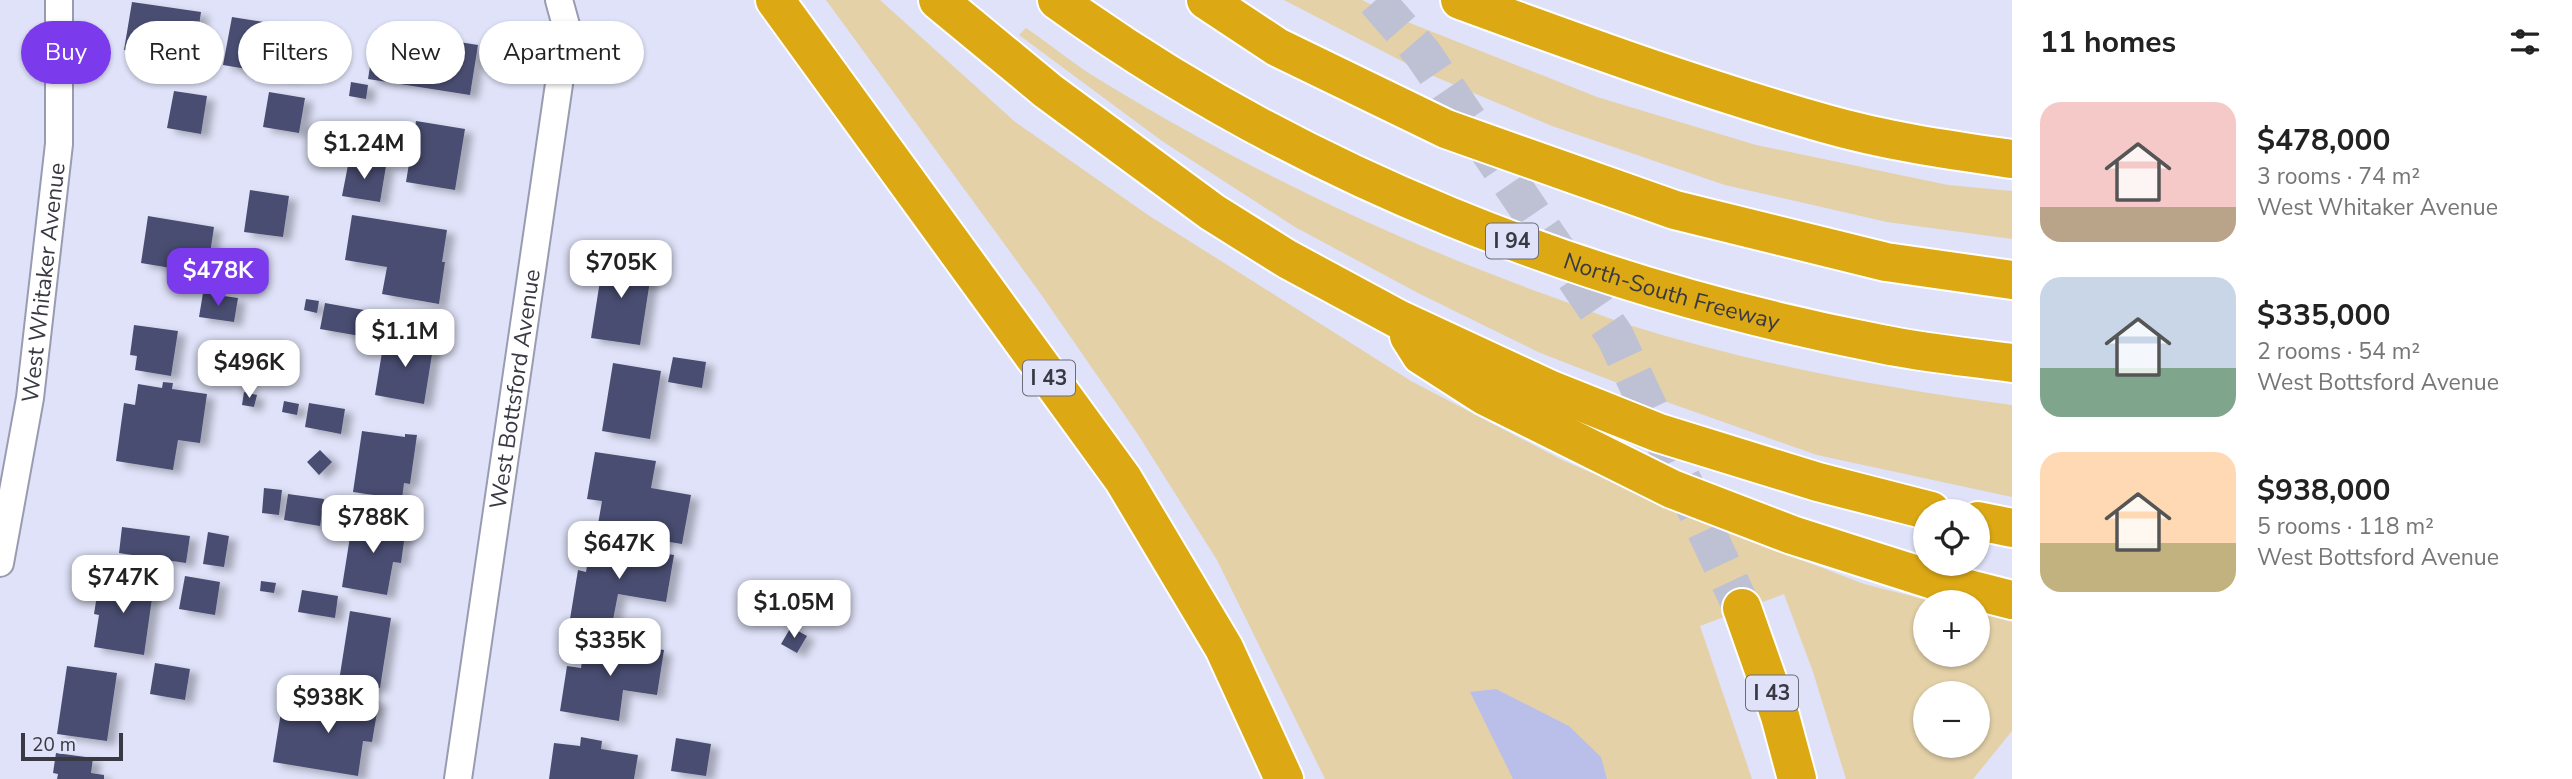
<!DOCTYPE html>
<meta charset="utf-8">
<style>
:root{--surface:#fff;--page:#f2f2f2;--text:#222;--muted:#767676;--accent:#7c3aed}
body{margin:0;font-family:"Nunito Sans",sans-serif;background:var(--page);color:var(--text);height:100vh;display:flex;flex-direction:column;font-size:26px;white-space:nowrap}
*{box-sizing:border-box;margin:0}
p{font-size:23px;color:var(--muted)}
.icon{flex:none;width:38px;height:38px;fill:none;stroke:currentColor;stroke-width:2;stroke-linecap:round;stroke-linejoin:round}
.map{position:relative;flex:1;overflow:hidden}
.sheet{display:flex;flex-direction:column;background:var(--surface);width:560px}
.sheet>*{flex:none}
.guide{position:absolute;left:21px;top:21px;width:665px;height:63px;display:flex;gap:14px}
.fabs{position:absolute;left:1913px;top:499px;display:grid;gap:14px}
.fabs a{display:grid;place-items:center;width:77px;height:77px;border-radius:50%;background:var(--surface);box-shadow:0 2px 5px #0004;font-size:35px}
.scale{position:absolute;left:21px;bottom:18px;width:102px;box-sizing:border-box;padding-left:7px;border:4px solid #383942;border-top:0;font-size:19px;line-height:24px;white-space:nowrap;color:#383942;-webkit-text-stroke:5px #dfe2f8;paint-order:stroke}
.price{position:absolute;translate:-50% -60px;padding:0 16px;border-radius:14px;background:#fff;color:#222;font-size:23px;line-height:46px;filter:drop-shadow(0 2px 4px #0008)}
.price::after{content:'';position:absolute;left:50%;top:42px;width:21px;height:16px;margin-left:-10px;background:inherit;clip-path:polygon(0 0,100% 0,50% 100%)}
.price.on{background:var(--accent);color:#fff}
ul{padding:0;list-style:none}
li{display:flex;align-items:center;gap:21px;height:175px;padding:0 28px}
li span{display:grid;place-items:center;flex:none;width:196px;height:140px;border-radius:21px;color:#555}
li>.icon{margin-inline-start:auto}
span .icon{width:84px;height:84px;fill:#fffc;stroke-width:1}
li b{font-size:30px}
h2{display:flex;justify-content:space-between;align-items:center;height:84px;padding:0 28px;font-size:30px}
.pill{padding:0 24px;border-radius:32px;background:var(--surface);box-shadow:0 2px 5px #0004;font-size:24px;line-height:63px}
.pill.on{background:var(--accent);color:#fff}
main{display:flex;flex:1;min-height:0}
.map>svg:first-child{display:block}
.green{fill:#e4d1a8;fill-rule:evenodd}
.water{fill:#babfea}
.building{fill:#4a4d71;filter:url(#shadow)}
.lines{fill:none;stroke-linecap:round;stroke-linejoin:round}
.highway-tunnel{stroke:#bec0d4;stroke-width:38;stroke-dasharray:38 19;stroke-linecap:butt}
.street-casing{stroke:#999cb0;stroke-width:30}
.highway-casing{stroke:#fff;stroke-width:42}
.street{stroke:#fff;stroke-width:26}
.highway{stroke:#dca915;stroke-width:38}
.labels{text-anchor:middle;stroke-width:7;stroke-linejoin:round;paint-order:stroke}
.shield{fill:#dfe2f8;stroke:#6a6c79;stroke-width:2}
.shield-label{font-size:21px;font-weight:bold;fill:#383942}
.street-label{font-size:23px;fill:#383942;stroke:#dfe2f8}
</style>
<main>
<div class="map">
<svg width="2012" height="779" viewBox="0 0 2012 779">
<defs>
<filter id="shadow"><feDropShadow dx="8" dy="4.5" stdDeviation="3.5" flood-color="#0004"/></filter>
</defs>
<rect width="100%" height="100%" fill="#dfe2f8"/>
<path class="green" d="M826,0H880L1014,121L1148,215L1411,381L1562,460L1744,538L1864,584L1935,602H1925V654H1978V613L2012,622V731L1973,779H1846L1813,672L1784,594L1700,626L1752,779H1325L1217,560L1137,433L1038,290ZM1925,693H1978V746H1925Z
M1284,0H1362L1410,23L1597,97L1756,145L1948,185L2012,191V239L1887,222L1725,185L1552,126L1419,70Z
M1026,28C1051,45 1075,65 1100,80C1240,166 1390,238 1544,294C1572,304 1601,316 1629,325C1754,364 1883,388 2012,405V497L1817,455L1664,401L1538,352L1418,293L1295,227L1162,141L1019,35Z"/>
<path class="water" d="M1496,689L1569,726L1601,757L1607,779H1513L1470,692Z"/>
<path class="building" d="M132,2L201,12L194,60L124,50Z
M232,17L301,28L293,77L223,65Z
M376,29L478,45L470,95L368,79Z
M351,82L368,85L366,99L349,96Z
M174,91L207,96L201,134L167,128Z
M269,92L305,98L299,133L263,127Z
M416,121L465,129L455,190L406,182Z
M349,160L386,166L380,202L342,196Z
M250,190L289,196L283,237L244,232Z
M352,215L447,230L442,262H445L439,304L382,294L387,267L345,260Z
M148,216L214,227L207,274L141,263Z
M610,250L640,254L637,272L651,274L640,345L591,338L602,268L607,269Z
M203,293L238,298L234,322L199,317Z
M306,299L319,301L317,313L304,310Z
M325,303L364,310L360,336L320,329Z
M134,325L178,331L171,376L135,370L137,356L130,355Z
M385,334L434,342L424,404L375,395Z
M673,357L706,362L702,388L668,382Z
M613,363L661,371L650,439L602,431Z
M163,382L173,383L172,389L207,394L200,443L178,440L173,470L116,461L124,403L135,405L138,384L162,388Z
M244,392L257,395L254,407L242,405Z
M284,401L299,404L297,415L282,412Z
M309,403L345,409L341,434L305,427Z
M362,431L405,437V434L417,435L410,484L404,483L402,499L353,492Z
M320,450L332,462L319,475L307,462Z
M595,452L656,461L651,488L691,495L682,544L597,530L602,501L587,499Z
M264,488L282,490L279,515L262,513Z
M288,494L324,499L320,526L284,520Z
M353,518L406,527L401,563L393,562L387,595L342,587Z
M122,527L190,536L186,563L119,553Z
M208,532L229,536L224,567L203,564Z
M591,542L674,555L666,602L618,594L612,625L570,619L578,570L586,572Z
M100,576L154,584L144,655L94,647L99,615L94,614Z
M185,576L220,582L215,615L179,609Z
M261,581L276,583L274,593L260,591Z
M302,590L338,596L335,618L298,612Z
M350,611L391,618L380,688L339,681Z
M791,627L807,636L797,653L781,644Z
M585,638L664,650L657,695L623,690L619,721L560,711L567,666L581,668Z
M155,663L190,669L185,700L150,694Z
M67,666L117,673L107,741L57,734Z
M325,692L379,701L372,742L363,741L358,776L273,762L281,712L321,718Z
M581,737L602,741L601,749L638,755L634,779H549L554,743L580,746Z
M676,738L711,744L706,776L671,771Z
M56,753L93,758L91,773L104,775V779H57L58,774L53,773Z"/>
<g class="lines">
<path class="highway-tunnel" d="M1376,0L1423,54L1615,336L1742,608"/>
<g class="street-casing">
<g id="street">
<path id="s1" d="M0,563L30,398L59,144V0"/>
<path id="s2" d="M458,779L567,29L559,0"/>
</g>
</g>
<g class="highway-casing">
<g id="highway">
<path d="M775,0L1123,479L1224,648L1284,779"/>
<path d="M938,0L1048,91L1212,212L1287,259L1398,319L1551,390L1659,433L1818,482L1931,511"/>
<path id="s3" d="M1057,0C1300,176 1588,287 1881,344C1924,353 1968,357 2012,363"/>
<path d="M1206,0L1277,47L1446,129L1675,210L1886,262L2012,280"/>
<path d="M1460,0C1580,44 1700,88 1823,123C1885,141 1949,150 2012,159"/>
<path d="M1409,336L1421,355L1485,396L1672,489L1792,535L1933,580L2012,600"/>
<path d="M1978,521L2012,528"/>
<path d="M1742,608L1780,716L1797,779"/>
</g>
</g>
<use href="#street" class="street"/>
<use href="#highway" class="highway"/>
</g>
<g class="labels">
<g class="shield">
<rect x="1486" y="223.5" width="52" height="35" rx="5"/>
<rect x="1023" y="360.5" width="52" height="35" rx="5"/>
<rect x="1746" y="675.5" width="52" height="35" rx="5"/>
</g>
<g class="shield-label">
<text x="1512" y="248">I 94</text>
<text x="1049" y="385">I 43</text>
<text x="1772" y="700">I 43</text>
</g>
<g class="street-label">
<text dy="8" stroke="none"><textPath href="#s1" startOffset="284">West Whitaker Avenue</textPath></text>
<text dy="8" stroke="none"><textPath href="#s3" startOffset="684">North-South Freeway</textPath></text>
<text dy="8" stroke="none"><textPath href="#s2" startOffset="394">West Bottsford Avenue</textPath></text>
</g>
</g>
</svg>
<div class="fabs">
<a><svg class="icon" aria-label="locate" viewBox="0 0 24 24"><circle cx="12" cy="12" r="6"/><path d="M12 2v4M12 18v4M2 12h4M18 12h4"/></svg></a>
<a>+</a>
<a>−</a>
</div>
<div class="scale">20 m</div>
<b class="price" style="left:364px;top:181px">$1.24M</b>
<b class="price" style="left:621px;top:300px">$705K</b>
<b class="price on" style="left:218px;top:308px">$478K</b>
<b class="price" style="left:405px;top:369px">$1.1M</b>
<b class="price" style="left:249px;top:400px">$496K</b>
<b class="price" style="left:373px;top:555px">$788K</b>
<b class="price" style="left:619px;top:581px">$647K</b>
<b class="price" style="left:123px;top:615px">$747K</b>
<b class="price" style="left:794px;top:640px">$1.05M</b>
<b class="price" style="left:610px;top:678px">$335K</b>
<b class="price" style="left:328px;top:735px">$938K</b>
<div class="guide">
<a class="pill on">Buy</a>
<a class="pill">Rent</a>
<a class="pill">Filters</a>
<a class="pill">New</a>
<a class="pill">Apartment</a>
</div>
</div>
<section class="sheet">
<h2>11 homes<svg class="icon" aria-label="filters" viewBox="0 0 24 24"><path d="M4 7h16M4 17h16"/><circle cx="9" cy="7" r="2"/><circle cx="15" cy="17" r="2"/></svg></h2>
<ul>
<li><span style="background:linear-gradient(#f6c9c9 75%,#b9a48a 0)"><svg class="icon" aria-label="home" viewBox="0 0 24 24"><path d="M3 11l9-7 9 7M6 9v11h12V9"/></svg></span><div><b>$478,000</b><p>3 rooms · 74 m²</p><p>West Whitaker Avenue</p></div></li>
<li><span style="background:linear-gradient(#c9d6e8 65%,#7fa58c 0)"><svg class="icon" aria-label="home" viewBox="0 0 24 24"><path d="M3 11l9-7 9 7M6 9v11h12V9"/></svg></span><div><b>$335,000</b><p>2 rooms · 54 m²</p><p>West Bottsford Avenue</p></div></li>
<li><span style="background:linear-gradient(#ffd9b3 65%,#c2b280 0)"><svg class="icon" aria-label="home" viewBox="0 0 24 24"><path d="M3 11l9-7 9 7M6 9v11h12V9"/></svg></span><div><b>$938,000</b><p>5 rooms · 118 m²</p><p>West Bottsford Avenue</p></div></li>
</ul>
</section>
</main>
